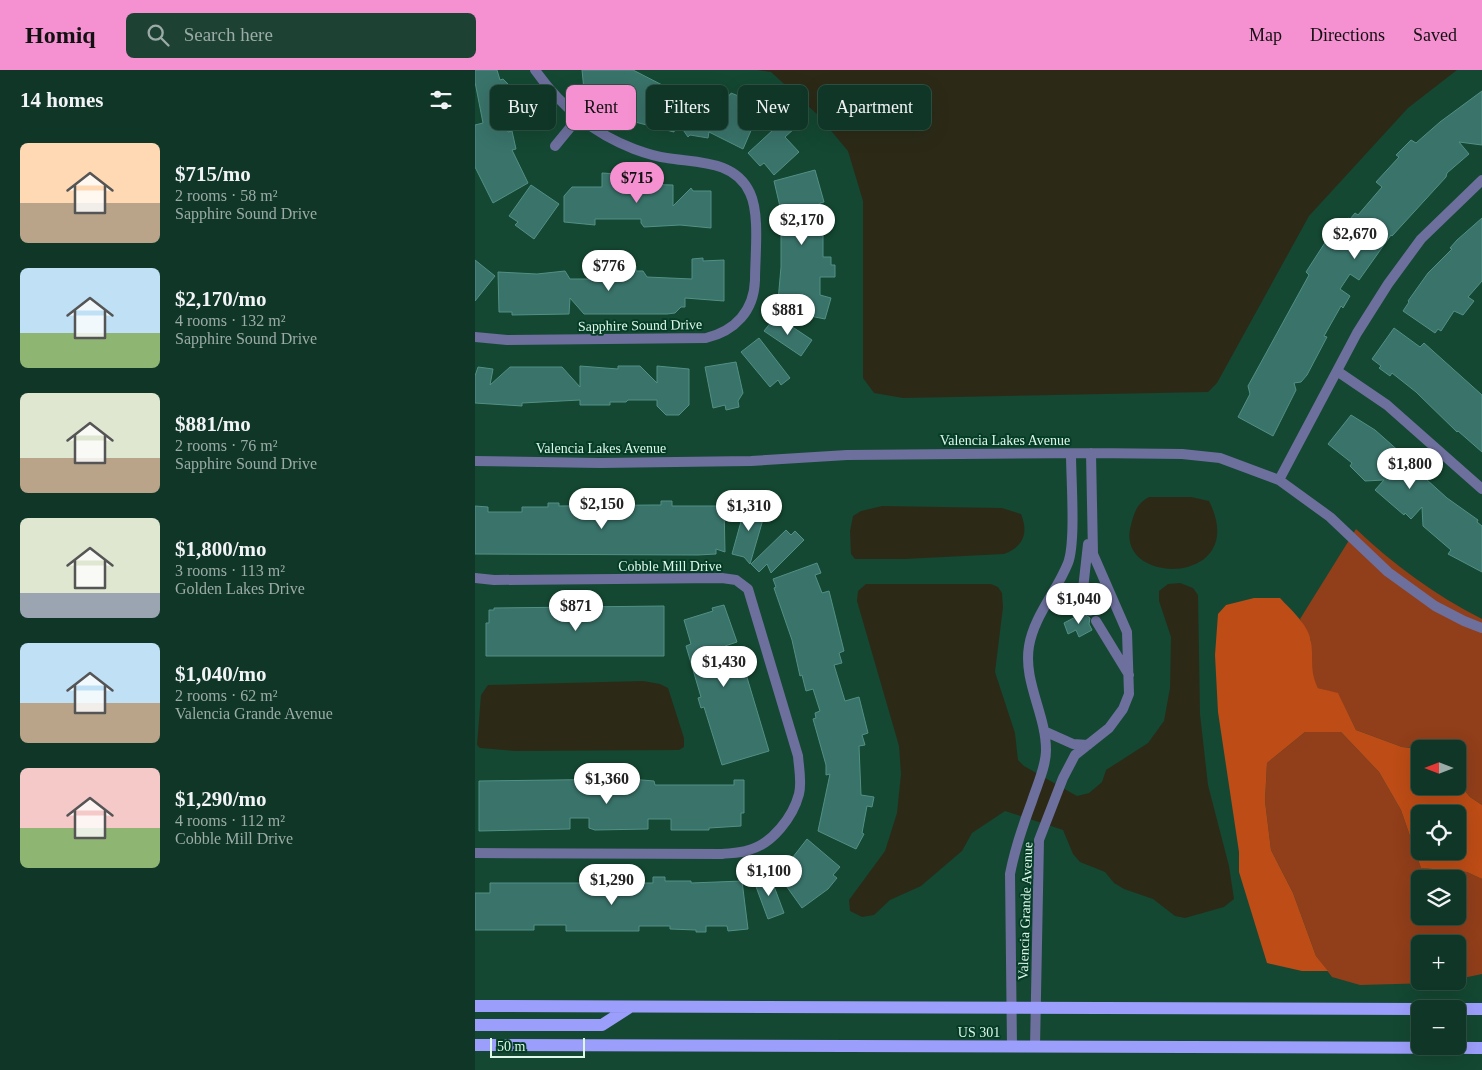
<!DOCTYPE html>
<meta charset="utf-8">
<style>
:root{--surface:#0f3626;--page:#1d4132;--text:#f1f3f6;--muted:#9baba7;--line:#2f5043;--accent:#f590d1}
body{margin:0;font-family:"Times New Roman",serif;background:var(--page);color:var(--text);height:100vh;display:flex;flex-direction:column;font-size:19px;white-space:nowrap}
*{box-sizing:border-box;margin:0}
p{font-size:16px;color:var(--muted)}
.icon{flex:none;width:28px;height:28px;fill:none;stroke:currentColor;stroke-width:2;stroke-linecap:round;stroke-linejoin:round}
.map{position:relative;flex:1;overflow:hidden}
.details{display:flex;flex-direction:column;background:var(--surface);width:475px}
.details>*{flex:none}
.guide{position:absolute;left:15px;top:15px;width:475px;height:45px;display:flex;gap:10px}
.needle{width:32px;rotate:270deg}
.tools{position:absolute;left:936px;top:670px;display:grid;gap:10px}
.tools a{display:grid;place-items:center;width:55px;height:55px;border-radius:8px;background:var(--surface);box-shadow:0 5px 20px #0002,0 0 0 1px var(--line);font-size:25px}
.scale{position:absolute;left:15px;bottom:12px;width:95px;box-sizing:border-box;padding-left:5px;border:2px solid #ddf8e9;border-top:0;font-size:14px;line-height:18px;white-space:nowrap;color:#ddf8e9;-webkit-text-stroke:4px #063d28;paint-order:stroke}
.price{position:absolute;translate:-50% -42px;padding:0 11px;border-radius:18px;background:#fff;color:#222;font-size:16px;line-height:32px;filter:drop-shadow(0 1px 2px #0008)}
.price::after{content:'';position:absolute;left:50%;top:30px;width:15px;height:11px;margin-left:-8px;background:inherit;clip-path:polygon(0 0,100% 0,50% 100%)}
.price.on{background:var(--accent);color:#111}
ul{padding:0;list-style:none}
li{display:flex;align-items:center;gap:15px;height:125px;padding:0 20px}
li span{display:grid;place-items:center;flex:none;width:140px;height:100px;border-radius:8px;color:#555}
li>.icon{margin-inline-start:auto}
span .icon{width:60px;height:60px;fill:#fffc;stroke-width:1}
li b{font-size:21px}
h2{display:flex;justify-content:space-between;align-items:center;height:60px;padding:0 20px;font-size:21px}
.pill{padding:0 18px;border-radius:8px;background:var(--surface);box-shadow:0 5px 20px #0002,0 0 0 1px var(--line);font-size:18px;line-height:45px}
.pill.on{background:var(--accent);color:#111}
header{display:flex;align-items:center;gap:30px;box-sizing:border-box;height:70px;padding:0 25px;background:var(--accent);color:#111}
header strong{font-size:24px}
nav{display:flex;gap:28px;margin-inline-start:auto;font-size:18px}
.search{width:350px;height:45px;background:var(--page);display:flex;align-items:center;gap:12px;box-sizing:border-box;padding:0 18px;border-radius:8px;color:var(--muted);font-size:19px}
main{display:flex;flex:1;min-height:0}
.map>svg:first-child{display:block}
.green{fill:#913e1a;fill-rule:evenodd}
.forest{fill:#bd4c16;fill-rule:evenodd}
.water{fill:#2c2a17}
.building{fill:#39736a;stroke:#529085}
.lines{fill:none;stroke-linecap:round;stroke-linejoin:round}
.street{stroke:#6d6f9d;stroke-width:10}
.primary{stroke:#9c9efb;stroke-width:12}
.labels{text-anchor:middle;stroke-width:4;stroke-linejoin:round;paint-order:stroke}
.street-label{font-size:14px;fill:#ddf8e9;stroke:#063d28}
</style>
<header>
<strong>Homiq</strong>
<div class="search"><svg class="icon" aria-label="search" viewBox="0 0 24 24"><circle cx="10" cy="10" r="6"/><path d="M15 15l6 6"/></svg>Search here</div>
<nav><a>Map</a><a>Directions</a><a>Saved</a></nav>
</header>
<main>
<section class="details">
<h2>14 homes<svg class="icon" aria-label="filters" viewBox="0 0 24 24"><path d="M4 7h16M4 17h16"/><circle cx="9" cy="7" r="2"/><circle cx="15" cy="17" r="2"/></svg></h2>
<ul>
<li><span style="background:linear-gradient(#ffd9b3 60%,#b9a48a 0)"><svg class="icon" aria-label="home" viewBox="0 0 24 24"><path d="M3 11l9-7 9 7M6 9v11h12V9"/></svg></span><div><b>$715/mo</b><p>2 rooms · 58 m²</p><p>Sapphire Sound Drive</p></div></li>
<li><span style="background:linear-gradient(#bfe0f5 65%,#8fb573 0)"><svg class="icon" aria-label="home" viewBox="0 0 24 24"><path d="M3 11l9-7 9 7M6 9v11h12V9"/></svg></span><div><b>$2,170/mo</b><p>4 rooms · 132 m²</p><p>Sapphire Sound Drive</p></div></li>
<li><span style="background:linear-gradient(#dfe7d0 65%,#b9a48a 0)"><svg class="icon" aria-label="home" viewBox="0 0 24 24"><path d="M3 11l9-7 9 7M6 9v11h12V9"/></svg></span><div><b>$881/mo</b><p>2 rooms · 76 m²</p><p>Sapphire Sound Drive</p></div></li>
<li><span style="background:linear-gradient(#dfe7d0 75%,#9aa5b1 0)"><svg class="icon" aria-label="home" viewBox="0 0 24 24"><path d="M3 11l9-7 9 7M6 9v11h12V9"/></svg></span><div><b>$1,800/mo</b><p>3 rooms · 113 m²</p><p>Golden Lakes Drive</p></div></li>
<li><span style="background:linear-gradient(#bfe0f5 60%,#b9a48a 0)"><svg class="icon" aria-label="home" viewBox="0 0 24 24"><path d="M3 11l9-7 9 7M6 9v11h12V9"/></svg></span><div><b>$1,040/mo</b><p>2 rooms · 62 m²</p><p>Valencia Grande Avenue</p></div></li>
<li><span style="background:linear-gradient(#f6c9c9 60%,#8fb573 0)"><svg class="icon" aria-label="home" viewBox="0 0 24 24"><path d="M3 11l9-7 9 7M6 9v11h12V9"/></svg></span><div><b>$1,290/mo</b><p>4 rooms · 112 m²</p><p>Cobble Mill Drive</p></div></li>
</ul>
</section>
<div class="map">
<svg width="1007" height="1000" viewBox="0 0 1007 1000">
<rect width="100%" height="100%" fill="#144832"/>
<path class="green" d="M881,459C919,495 960,525 1007,549V735L995,727L983,713L982,679L927,677L881,660L863,624L843,618L836,605V570L825,549Z
M830,662H866L904,702L926,740L946,798L992,802L1007,809V904L983,909L982,874H945V911H968L957,913L885,915L857,907L841,886L818,823L796,780L790,731L792,693ZM945,809H982V846H945Z"/>
<path class="forest" d="M779,528H805C816,540 834,555 836,572C839,592 834,599 843,618L863,623L881,660L927,677L949,679H945V716H982L983,713L995,727L1007,735V809L992,802L946,798L926,740L904,702L866,662H830L792,693L790,731L796,780L818,823L841,886L853,901H827L792,893L764,802V782L743,642L740,585L743,544L751,535ZM945,744H982V781H945Z"/>
<path class="water" d="M282,0H982L933,38L834,146L742,313L733,322L428,328L399,323L388,308V131L373,81L343,45L296,2Z
M674,427H716L734,431C777,516 638,518 656,455C659,443 662,433 674,427Z
M407,436L527,438L546,444C554,463 548,477 529,484L429,489H380L376,484L375,461L378,446L386,441Z
M705,513L718,518L723,525L725,644L733,715L754,796L759,829L749,837L710,848L700,846L678,829L649,819L639,813L630,802L605,792L598,784L588,760L530,741L497,763L487,781L446,816L415,830L399,845L387,847L375,841L374,830L410,781L422,743L426,704L424,676L382,531L383,521L391,514H516L523,517L527,523L528,537L520,602L540,663L543,690L549,696L602,726L614,723L627,712L631,700L673,673L689,651L695,618L696,567L684,531V521L693,514Z
M168,611L185,614L193,618L209,668V677L204,680L40,681L5,678L2,675L6,625L13,615Z"/>
<path class="building" d="M0,0H22L25,10L28,9L35,16L42,38L28,42L33,62L37,61L41,79L37,80L53,113L18,133L0,97V55L8,53L0,12Z
M107,0H158L193,18L194,15L215,21L255,25L256,23L266,27L264,33L284,42L268,79L234,62L233,68L215,65L213,67L202,51L199,62L160,52L131,38L109,20Z
M1007,21V75L984,72L994,84L972,103L971,107L917,166L916,165L884,210L875,204L865,219L875,226L868,238L866,236L849,266L852,267L832,305L826,312L819,313L821,320L798,366L763,347L775,324L773,316L834,205L831,202L853,168L856,170L873,148L875,149L880,143L883,145L907,117L901,112L924,87L921,85L936,70L941,73L965,52Z
M311,48L320,58L310,67L324,82L299,105L289,93L285,96L273,83Z
M340,100L349,132L345,133V159H348V187H356V195H360V207H345V225L356,228L350,249L305,240L311,232L303,231L306,197V141L299,111Z
M127,103L159,105V114L198,115V136L216,118L218,121H236V158L205,155L169,157L166,153V149H120V155L89,152V126L97,117H127Z
M56,115L84,134L59,169L40,155L43,152L34,146Z
M1007,148V211L993,227L999,231L988,245L979,241L966,261L963,259L960,263L928,241L934,232L933,231L953,203L977,179L975,178L982,170Z
M228,188V191L249,190V231L210,228V237H206L200,243L192,244H109L95,228L94,244L37,245V242H24L23,202L62,204L90,201L95,209H121L123,207H139V203H147V196H161V201H168L172,207L217,209V189Z
M0,190L20,206L0,231Z
M301,246L337,270L326,286L289,261Z
M919,258L945,277L949,273L1007,325V382L983,361L982,362L941,322L917,303L915,306L904,298L906,296L897,289Z
M284,268L315,308L306,315L303,310L295,317L266,282Z
M261,292L268,323L263,331L264,337L251,340L250,335L238,338L230,297Z
M105,296L143,299V296H165L182,313V296L214,299V335L204,345H191L182,336V330H153L151,332H135V335H105V330L47,333V336L0,333V306L3,297L18,299L15,315L35,297H87L105,317Z
M876,345L900,360L953,407L951,409L972,428L1003,450L1002,452L1007,456V502L973,484L976,480L948,456L947,437L936,449L930,443L929,445L900,420L909,410L890,411L875,396L877,393L853,374Z
M186,431H197V436H249L250,482L241,479V484L223,485L0,484V436L13,437V442H47V437H73V433H84V436L177,435H186Z
M276,435L291,439L275,494L269,487L257,484L270,437L275,438Z
M311,460L316,465L320,461L329,470L296,503L292,494L284,502L276,494Z
M342,493L346,503L340,505L347,523L354,521L369,581L364,583L367,593L359,595L370,631L384,627L393,663L387,665L390,675L384,676L386,725L399,727L397,737L392,736L387,763L389,764L381,779L343,761L355,704L351,705V695L338,649L341,648L340,643L345,641L338,619L331,621L327,605L325,606L317,570L299,518L301,517L298,509Z
M249,535L262,572L250,576L257,598L268,594L294,681L247,695L229,637L226,638L223,628L226,627L211,576L216,574L209,550L238,541L237,538Z
M189,536V586H11V553H14V540H19V538Z
M608,543L615,548L614,554L617,560L604,567L601,560L593,564L589,553Z
M155,709L179,711L180,715H259V710H269V743H266V756L234,758V760H196V749H173V759L120,760L114,758V748H95V759L4,761V711Z
M332,769L365,797L358,805L362,808L353,819L327,838L299,799L308,793L311,796Z
M294,803L309,843L293,849L280,814Z
M178,807H190V811H216V813L267,811L273,859L253,861L252,856H231V862H221V860L195,859V856H164V861H91V855H59V860H0V823H15V813H178Z"/>
<g class="lines">
<path class="street" d="M80,76L103,48
M0,267L32,270L231,268C260,261 279,241 280,210C280,185 285,144 275,123C260,90 222,93 192,88C181,87 170,83 159,79C117,63 86,37 60,0
M862,301L912,335L1007,419
M0,391L125,393L276,391L372,385L616,383L707,384L745,388L804,410L855,447L913,502L960,536L989,551L1007,558
M804,410L882,263L913,214L946,169L1007,110
M613,474L607,528L615,541
M0,508L19,510L247,508L261,510L273,519L323,686C324,699 327,712 324,724C318,747 297,774 274,780C266,783 256,783 247,784L0,783
M621,551L654,605
M569,661L598,674L613,675
M537,977L535,804C540,778 548,755 557,731C562,715 571,697 571,680C571,644 548,612 554,576C559,546 582,521 593,493C601,472 596,409 596,384
M560,977L564,770L588,708L600,685L634,658L648,639L654,624L652,562L618,484L616,383"/>
<path class="primary" d="M0,936L945,939
M982,939H1007
M0,955H127L155,937
M0,975L1007,978"/>
</g>
<g class="labels">
<g class="street-label">
<text transform="translate(165 255) rotate(-1)" y="5">Sapphire Sound Drive</text>
<text x="530" y="375">Valencia Lakes Avenue</text>
<text x="126" y="383">Valencia Lakes Avenue</text>
<text x="195" y="501">Cobble Mill Drive</text>
<text transform="translate(550 841) rotate(-88)" y="5">Valencia Grande Avenue</text>
<text x="504" y="967">US 301</text>
</g>
</g>
</svg>
<div class="tools">
<a><svg class="needle" viewBox="-14 -14 28 28"><path d="M0-13l5 13h-10z" fill="#e53935"/><path d="M0 13l5-13h-10z" fill="#9baba7"/></svg></a>
<a><svg class="icon" aria-label="locate" viewBox="0 0 24 24"><circle cx="12" cy="12" r="6"/><path d="M12 2v4M12 18v4M2 12h4M18 12h4"/></svg></a>
<a><svg class="icon" aria-label="layers" viewBox="0 0 24 24"><path d="M12 4l9 5-9 5-9-5zM3 14l9 5 9-5"/></svg></a>
<a>+</a>
<a>−</a>
</div>
<div class="scale">50 m</div>
<b class="price on" style="left:162px;top:134px">$715</b>
<b class="price" style="left:327px;top:176px">$2,170</b>
<b class="price" style="left:880px;top:190px">$2,670</b>
<b class="price" style="left:134px;top:222px">$776</b>
<b class="price" style="left:313px;top:266px">$881</b>
<b class="price" style="left:935px;top:420px">$1,800</b>
<b class="price" style="left:127px;top:460px">$2,150</b>
<b class="price" style="left:274px;top:462px">$1,310</b>
<b class="price" style="left:604px;top:555px">$1,040</b>
<b class="price" style="left:101px;top:562px">$871</b>
<b class="price" style="left:249px;top:618px">$1,430</b>
<b class="price" style="left:132px;top:735px">$1,360</b>
<b class="price" style="left:294px;top:827px">$1,100</b>
<b class="price" style="left:137px;top:836px">$1,290</b>
<div class="guide">
<a class="pill">Buy</a>
<a class="pill on">Rent</a>
<a class="pill">Filters</a>
<a class="pill">New</a>
<a class="pill">Apartment</a>
</div>
</div>
</main>
